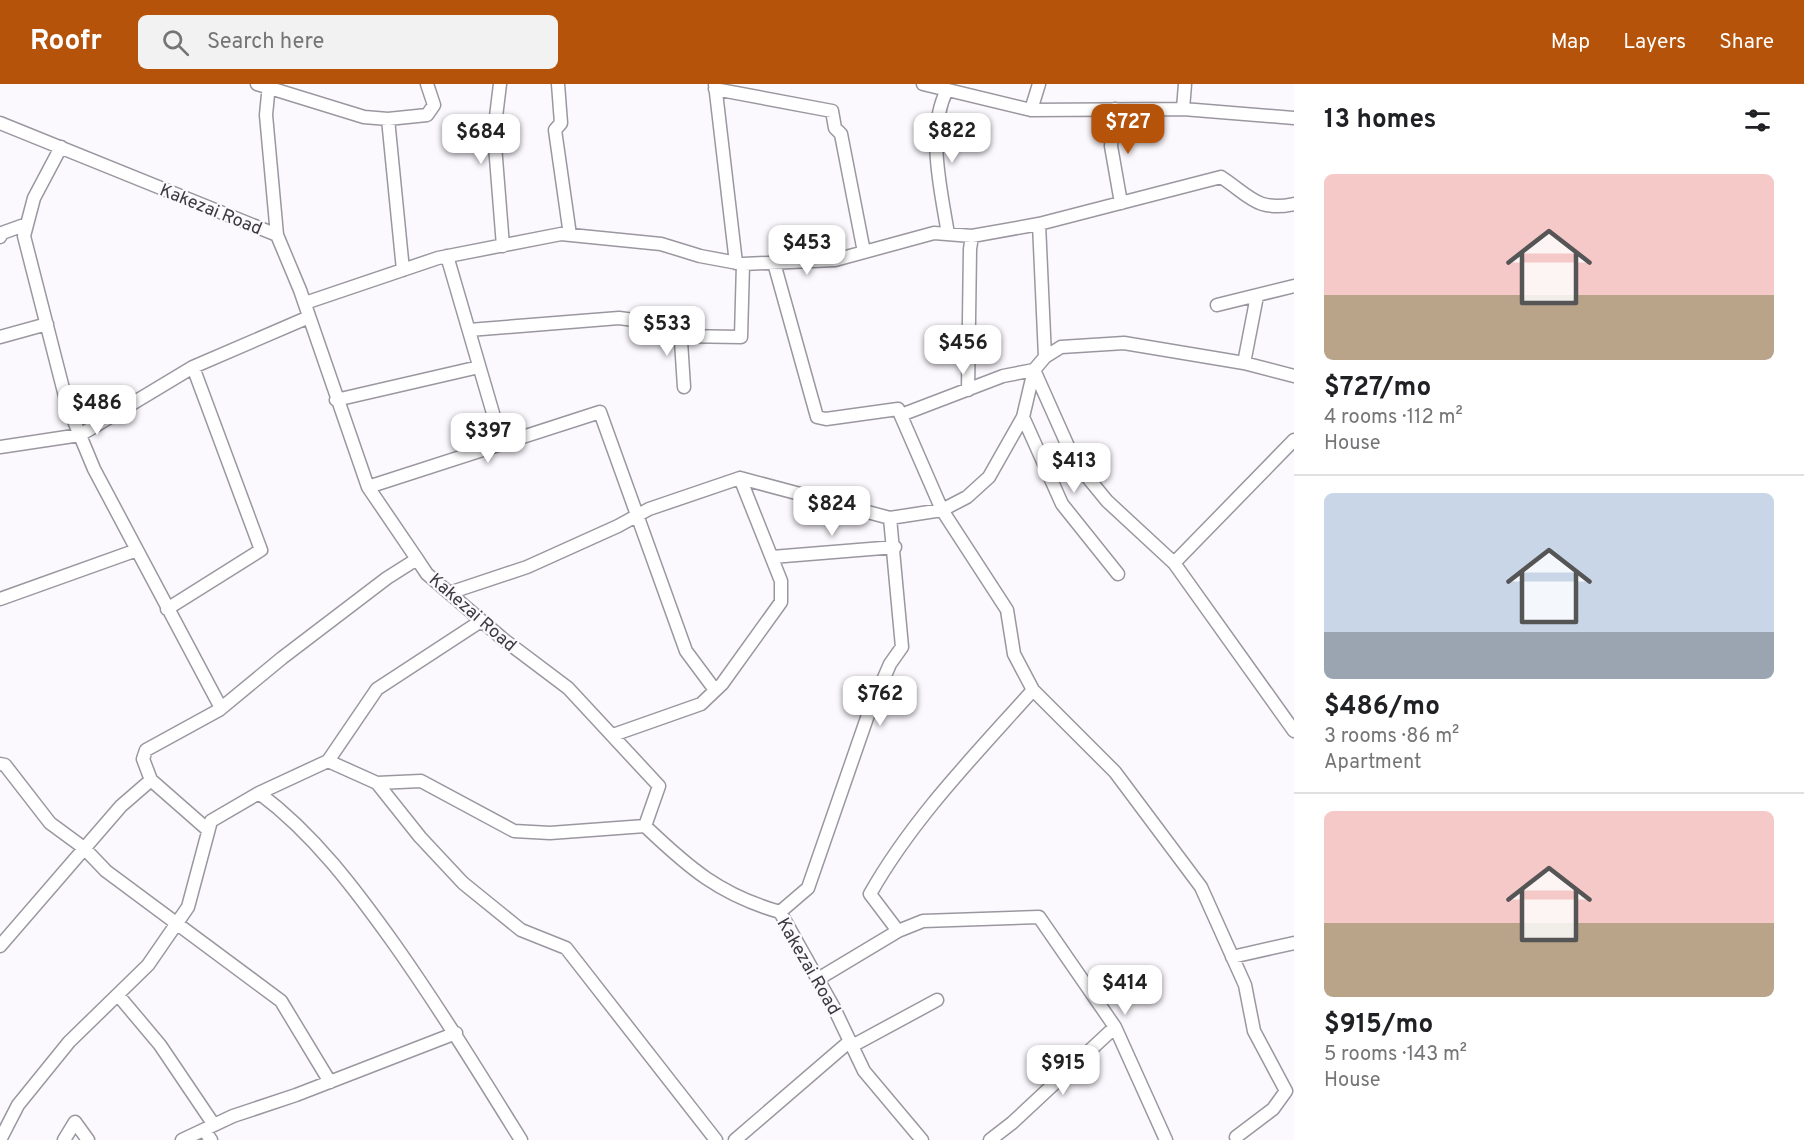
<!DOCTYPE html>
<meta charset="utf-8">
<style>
:root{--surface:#fff;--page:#f2f2f2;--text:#202124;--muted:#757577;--line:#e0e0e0;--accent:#b45309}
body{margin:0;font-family:Overpass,sans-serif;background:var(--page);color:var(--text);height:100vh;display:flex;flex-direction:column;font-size:22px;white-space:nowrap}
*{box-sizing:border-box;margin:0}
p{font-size:20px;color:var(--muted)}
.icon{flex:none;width:33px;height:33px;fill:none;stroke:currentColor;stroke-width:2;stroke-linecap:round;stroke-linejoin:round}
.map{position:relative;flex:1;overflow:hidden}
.side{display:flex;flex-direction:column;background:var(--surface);width:510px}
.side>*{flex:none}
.price{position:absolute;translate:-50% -51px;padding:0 14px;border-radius:12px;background:#fff;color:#222;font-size:20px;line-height:39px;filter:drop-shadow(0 2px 3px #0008)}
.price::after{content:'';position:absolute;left:50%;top:36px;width:18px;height:14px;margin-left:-9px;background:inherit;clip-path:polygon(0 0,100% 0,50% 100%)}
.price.on{background:var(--accent);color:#fff}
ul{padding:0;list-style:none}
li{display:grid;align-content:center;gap:12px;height:318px;padding:0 30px}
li+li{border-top:2px solid var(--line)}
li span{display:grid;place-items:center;height:186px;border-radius:9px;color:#555}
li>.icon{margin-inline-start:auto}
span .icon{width:108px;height:108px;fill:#fffc;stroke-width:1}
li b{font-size:26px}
h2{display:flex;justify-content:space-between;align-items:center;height:72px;padding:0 30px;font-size:26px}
header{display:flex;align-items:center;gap:36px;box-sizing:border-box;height:84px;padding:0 30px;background:var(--accent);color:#fff}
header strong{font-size:28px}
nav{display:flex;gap:33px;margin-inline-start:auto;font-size:21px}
.search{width:420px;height:54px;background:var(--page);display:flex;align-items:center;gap:15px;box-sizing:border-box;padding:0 21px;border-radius:9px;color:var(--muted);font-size:22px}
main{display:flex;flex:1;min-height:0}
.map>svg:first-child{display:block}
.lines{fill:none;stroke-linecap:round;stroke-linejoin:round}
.minor-casing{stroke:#9b97a0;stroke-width:15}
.minor{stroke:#fff;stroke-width:12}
.labels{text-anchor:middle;stroke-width:4.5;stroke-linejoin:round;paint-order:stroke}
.street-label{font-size:18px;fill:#3c3a3d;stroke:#fbf8fe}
</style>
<header>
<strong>Roofr</strong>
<div class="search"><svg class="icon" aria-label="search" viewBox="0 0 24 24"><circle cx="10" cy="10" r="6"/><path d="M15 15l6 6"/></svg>Search here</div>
<nav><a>Map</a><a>Layers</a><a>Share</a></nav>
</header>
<main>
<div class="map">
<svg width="1294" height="1056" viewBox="0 0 1294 1056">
<rect width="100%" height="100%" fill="#fbf8fe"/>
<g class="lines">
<g class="minor-casing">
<path id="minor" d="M257,0L364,33L388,35L427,31L434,21L427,0
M269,0L266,31L277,151
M500,0L494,49L503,162
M558,0L561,39L555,46L570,151
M715,0L736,179
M923,0L1031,26L1183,25L1294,34
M715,5L832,27L835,44L841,50L864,168
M947,6C926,47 941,106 948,150
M1115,25L1111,62L1121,119
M1183,25L1185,0
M1031,26L1039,0
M388,35L403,186
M0,39L277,151L300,206L368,403L417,475L427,490L503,555L568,604L659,702L645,742C689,784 720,811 780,828L834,924L864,987L922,1056
M61,63L34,114L24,152L67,320L94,385L221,624
M1039,140L1045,273
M0,153L2,149L27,140
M447,172L502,360
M774,179L817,333L826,335L898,325L942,426L1007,526L1014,570L1033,606L1115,688L1201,803L1245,901L1254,947L1286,1007L1273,1025L1236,1053
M305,219L438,174L561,150L661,160L700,172L743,180L835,176L934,149L972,152L1039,140L1221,93C1250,112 1257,128 1294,120
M1217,221L1294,202
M469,246L619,234L680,242L684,303
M680,252L741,253L743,180
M0,253L47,240
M1244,279L1257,212
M1034,286L1075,378L1107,417L1174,479L1294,647
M968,306L970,165L972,152
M336,316L479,283
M901,331L1003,292L1034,286
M1023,333L1062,420L1118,490
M0,363L80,351L193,283L309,233
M368,403L600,328L686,567L715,606
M772,473L895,463
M1174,479L1294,356
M449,509L527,483L618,442L649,425L740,394L890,434L942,426L967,413L989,393L1023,333L1034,286L1045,273L1061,263L1124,259L1244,279L1294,292
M0,515L137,466
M167,525L261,466L193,283
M481,537L377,605L328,677L259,709C314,750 355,805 395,861C440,925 480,990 521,1056
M613,651L701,620L722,600L781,518V497L740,394
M328,677L377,699L421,697L514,747L550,749L645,742
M0,680L5,681L50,739L84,764L106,787L281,917L330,998
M151,696L143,675L146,666L219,626L282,574L387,494L417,475
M377,699L420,753L463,799L521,846L566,864L716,1056
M780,828L808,804L868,631L890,580L902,563L890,434
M898,847L870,810C913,734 975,671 1033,606
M0,862L121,722L151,696L208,746
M1232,873L1294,859
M818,895L898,847L923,837L1039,833L1115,943L1166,1056
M118,911L160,961L214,1041
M852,962L937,916
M204,1046L211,1056
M0,1056L18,1021L69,958L148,881L188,823L211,737L259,709
M64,1056L75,1038L88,1056
M182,1056L233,1032L296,1011L456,949
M735,1056L850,957
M990,1056L1012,1039L1115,943"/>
</g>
<use href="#minor" class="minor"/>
</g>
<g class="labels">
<g class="street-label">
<text transform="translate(211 125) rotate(22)" y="6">Kakezai Road</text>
<text transform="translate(473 528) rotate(41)" y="6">Kakezai Road</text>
<text transform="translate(809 882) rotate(60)" y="6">Kakezai Road</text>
</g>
</g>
</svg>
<b class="price on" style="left:1128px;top:71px">$727</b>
<b class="price" style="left:952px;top:80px">$822</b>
<b class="price" style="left:481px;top:81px">$684</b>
<b class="price" style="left:807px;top:192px">$453</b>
<b class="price" style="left:667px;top:273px">$533</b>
<b class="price" style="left:963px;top:292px">$456</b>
<b class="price" style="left:97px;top:352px">$486</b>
<b class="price" style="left:488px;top:380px">$397</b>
<b class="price" style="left:1074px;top:410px">$413</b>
<b class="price" style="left:832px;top:453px">$824</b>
<b class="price" style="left:880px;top:643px">$762</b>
<b class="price" style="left:1125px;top:932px">$414</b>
<b class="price" style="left:1063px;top:1012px">$915</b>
</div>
<section class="side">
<h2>13 homes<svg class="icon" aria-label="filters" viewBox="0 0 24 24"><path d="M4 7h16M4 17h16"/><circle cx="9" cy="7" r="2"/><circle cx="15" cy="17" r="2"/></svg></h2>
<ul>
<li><span style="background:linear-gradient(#f6c9c9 65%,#b9a48a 0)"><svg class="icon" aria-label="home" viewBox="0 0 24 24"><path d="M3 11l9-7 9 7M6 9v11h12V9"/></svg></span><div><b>$727/mo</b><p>4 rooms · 112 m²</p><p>House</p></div></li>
<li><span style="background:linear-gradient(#c9d6e8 75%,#9aa5b1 0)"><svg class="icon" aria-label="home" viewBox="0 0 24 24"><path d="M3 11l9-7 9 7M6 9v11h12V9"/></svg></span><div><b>$486/mo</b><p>3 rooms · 86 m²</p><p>Apartment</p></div></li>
<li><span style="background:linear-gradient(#f6c9c9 60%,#b9a48a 0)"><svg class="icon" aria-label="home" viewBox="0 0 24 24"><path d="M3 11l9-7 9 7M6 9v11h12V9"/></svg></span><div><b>$915/mo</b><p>5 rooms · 143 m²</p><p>House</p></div></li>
</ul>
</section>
</main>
